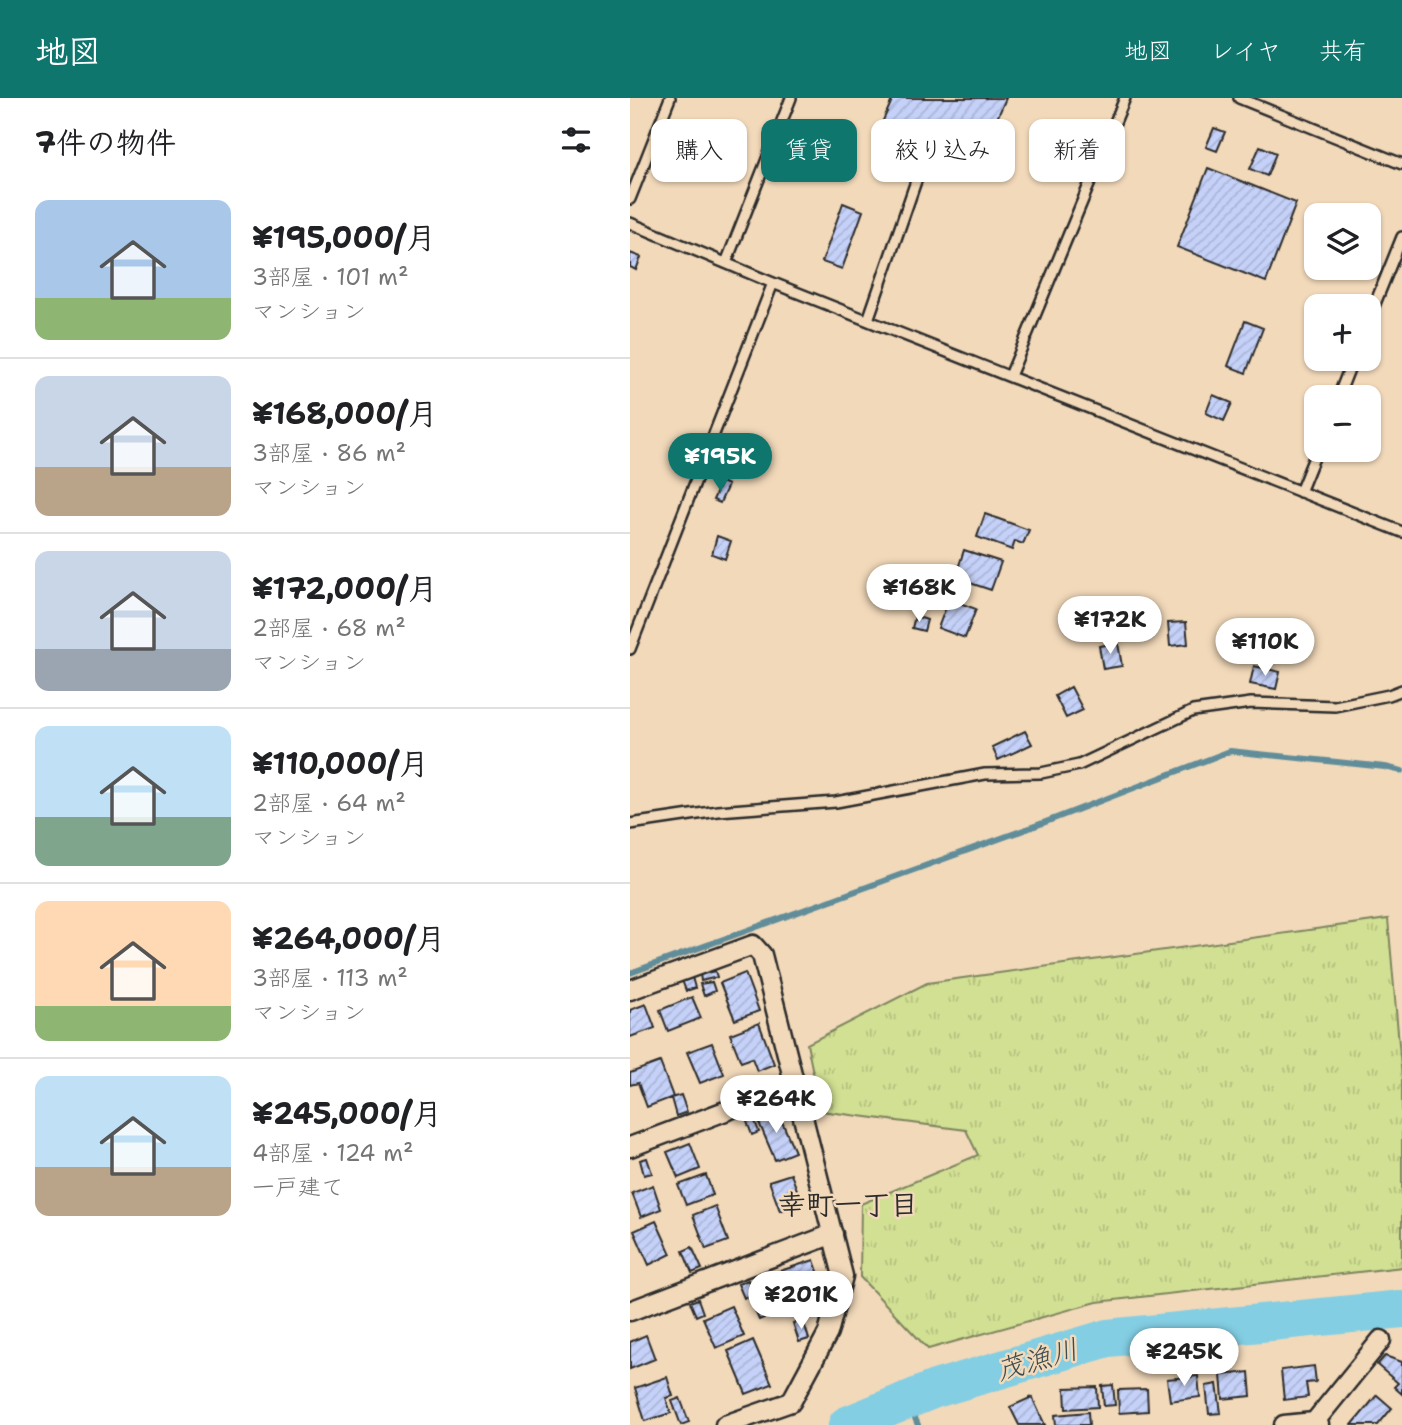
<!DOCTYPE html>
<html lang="ja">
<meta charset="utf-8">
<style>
:root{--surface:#fff;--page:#f6f6f6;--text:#202124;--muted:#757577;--line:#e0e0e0;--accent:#0f766e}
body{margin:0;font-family:"Shantell Sans","Klee One",sans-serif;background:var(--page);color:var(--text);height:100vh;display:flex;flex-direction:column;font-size:26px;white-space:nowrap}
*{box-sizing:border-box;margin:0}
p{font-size:23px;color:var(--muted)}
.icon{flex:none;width:38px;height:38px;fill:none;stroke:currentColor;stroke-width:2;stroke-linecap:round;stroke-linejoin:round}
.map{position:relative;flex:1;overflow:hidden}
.drawer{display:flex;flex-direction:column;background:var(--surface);width:630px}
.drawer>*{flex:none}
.top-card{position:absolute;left:21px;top:21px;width:646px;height:63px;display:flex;gap:14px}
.buttons{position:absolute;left:674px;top:105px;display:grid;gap:14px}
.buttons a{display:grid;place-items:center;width:77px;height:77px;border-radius:14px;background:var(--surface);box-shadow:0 2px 5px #0004;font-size:35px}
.price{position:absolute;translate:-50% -60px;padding:0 16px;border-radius:24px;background:#fff;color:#222;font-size:23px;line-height:46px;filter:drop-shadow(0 2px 4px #0008)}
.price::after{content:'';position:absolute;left:50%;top:42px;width:21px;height:16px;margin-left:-10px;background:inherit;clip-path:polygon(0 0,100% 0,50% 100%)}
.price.on{background:var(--accent);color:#fff}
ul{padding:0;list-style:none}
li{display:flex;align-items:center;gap:21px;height:175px;padding:0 35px}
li+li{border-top:2px solid var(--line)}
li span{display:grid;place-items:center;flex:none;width:196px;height:140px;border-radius:14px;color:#555}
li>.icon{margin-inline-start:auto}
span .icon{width:84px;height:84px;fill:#fffc;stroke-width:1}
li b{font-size:30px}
h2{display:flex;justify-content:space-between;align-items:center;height:84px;padding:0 35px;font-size:30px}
.pill{padding:0 24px;border-radius:14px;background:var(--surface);box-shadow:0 2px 5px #0004;font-size:24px;line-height:63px}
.pill.on{background:var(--accent);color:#fff}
header{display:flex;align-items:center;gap:42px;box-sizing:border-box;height:98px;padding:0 35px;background:var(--accent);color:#fff}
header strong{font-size:33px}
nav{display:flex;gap:38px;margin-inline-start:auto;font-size:24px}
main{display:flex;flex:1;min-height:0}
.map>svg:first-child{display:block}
.grass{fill:url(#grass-tufts);stroke:#7e865f;stroke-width:2}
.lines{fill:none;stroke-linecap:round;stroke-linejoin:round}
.stream{stroke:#608d99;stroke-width:6}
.river{stroke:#83cee3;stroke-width:38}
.building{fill:url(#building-hatch);stroke:#2b2b2b;stroke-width:2}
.service-casing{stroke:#2b2b2b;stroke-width:14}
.minor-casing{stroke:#2b2b2b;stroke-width:23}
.service{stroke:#f2d9ba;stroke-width:9}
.minor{stroke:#f2d9ba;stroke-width:18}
.labels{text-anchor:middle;stroke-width:5;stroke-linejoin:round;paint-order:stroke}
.neighbourhood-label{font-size:28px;font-weight:bold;fill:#2b2b2b;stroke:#f2d9ba}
.water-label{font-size:28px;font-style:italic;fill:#3d4c50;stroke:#f2d9ba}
</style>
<header>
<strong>地図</strong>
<nav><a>地図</a><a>レイヤ</a><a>共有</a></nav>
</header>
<main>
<section class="drawer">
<h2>7件の物件<svg class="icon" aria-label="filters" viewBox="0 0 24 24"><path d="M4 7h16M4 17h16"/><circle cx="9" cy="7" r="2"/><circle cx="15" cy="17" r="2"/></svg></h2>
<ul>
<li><span style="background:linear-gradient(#a9c7e8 70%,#8fb573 0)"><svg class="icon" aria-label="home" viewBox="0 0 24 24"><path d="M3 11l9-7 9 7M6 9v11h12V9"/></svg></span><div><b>¥195,000/月</b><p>3部屋 · 101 m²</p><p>マンション</p></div></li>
<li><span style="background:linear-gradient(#c9d6e8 65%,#b9a48a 0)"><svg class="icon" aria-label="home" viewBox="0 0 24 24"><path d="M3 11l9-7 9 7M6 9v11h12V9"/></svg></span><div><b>¥168,000/月</b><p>3部屋 · 86 m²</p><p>マンション</p></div></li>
<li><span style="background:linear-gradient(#c9d6e8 70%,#9aa5b1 0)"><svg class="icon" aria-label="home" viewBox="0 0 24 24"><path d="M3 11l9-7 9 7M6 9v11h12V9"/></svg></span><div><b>¥172,000/月</b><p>2部屋 · 68 m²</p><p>マンション</p></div></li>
<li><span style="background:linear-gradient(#bfe0f5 65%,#7fa58c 0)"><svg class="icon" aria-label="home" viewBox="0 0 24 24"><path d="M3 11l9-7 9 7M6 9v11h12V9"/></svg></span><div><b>¥110,000/月</b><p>2部屋 · 64 m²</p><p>マンション</p></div></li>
<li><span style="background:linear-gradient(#ffd9b3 75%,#8fb573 0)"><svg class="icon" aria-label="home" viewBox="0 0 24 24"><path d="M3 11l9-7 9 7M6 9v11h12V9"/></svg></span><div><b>¥264,000/月</b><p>3部屋 · 113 m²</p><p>マンション</p></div></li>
<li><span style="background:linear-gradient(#bfe0f5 65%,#b9a48a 0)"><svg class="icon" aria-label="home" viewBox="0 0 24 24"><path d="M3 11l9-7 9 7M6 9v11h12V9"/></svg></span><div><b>¥245,000/月</b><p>4部屋 · 124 m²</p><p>一戸建て</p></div></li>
</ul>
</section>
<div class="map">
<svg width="772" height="1327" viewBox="0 0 772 1327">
<defs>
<pattern id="grass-tufts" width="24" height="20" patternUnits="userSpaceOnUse" patternTransform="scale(1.75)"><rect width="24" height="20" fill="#d2e093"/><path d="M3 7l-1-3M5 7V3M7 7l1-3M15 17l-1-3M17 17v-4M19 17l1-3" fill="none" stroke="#b4c07f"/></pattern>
<pattern id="building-hatch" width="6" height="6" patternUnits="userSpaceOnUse" patternTransform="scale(1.75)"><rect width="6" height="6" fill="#c5d1f8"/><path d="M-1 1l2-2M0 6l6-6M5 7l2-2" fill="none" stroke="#a9b4d5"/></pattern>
</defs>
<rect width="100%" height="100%" fill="#f2d9ba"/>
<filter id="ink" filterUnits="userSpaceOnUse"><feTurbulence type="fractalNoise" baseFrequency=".0143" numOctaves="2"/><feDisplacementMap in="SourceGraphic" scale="14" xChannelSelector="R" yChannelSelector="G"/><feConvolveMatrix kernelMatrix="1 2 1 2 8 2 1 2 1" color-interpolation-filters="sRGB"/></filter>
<g filter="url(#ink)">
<path class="grass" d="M758,821L772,980V1169L467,1204L298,1251L230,1179L231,1106L348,1057L336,1032L191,1013L177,946L297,885Z"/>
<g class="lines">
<path class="stream" d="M0,875L413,725L600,653L755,669L772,673
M277,1302L288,1327"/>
<path class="river" d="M217,1327L305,1291L478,1240L772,1211"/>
</g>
<path class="building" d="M263,0H376L346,69L251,27Z
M584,30L595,34L587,53L576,49Z
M630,48L646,55L637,78L620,71Z
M578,70L666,105L636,184L547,149Z
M213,105L233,113L212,171L192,164Z
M0,155L11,159L6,172L0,169Z
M615,223L633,230L616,275L598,268Z
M583,297L602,305L594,323L576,315Z
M91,384L98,387L90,405L83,402Z
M355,416L399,432L393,446L385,443L382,452L347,439Z
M87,438L101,443L95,461L82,456Z
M334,452L371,464L361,492L325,480Z
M319,501L346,511L335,540L308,530Z
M285,518L297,522L294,533L282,530Z
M556,524L558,546L540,548L538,525Z
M488,545L492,568L473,571L469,548Z
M624,568L650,574L646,591L620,586Z
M441,589L453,612L436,620L425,598Z
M395,633L402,646L368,662L362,649Z
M85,873L87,879L71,883L70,876Z
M115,875L129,913L105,922L90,885Z
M62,879L65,890L56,893L52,882Z
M82,884L85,893L74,898L70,886Z
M62,899L71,920L38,933L30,912Z
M16,906L25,930L0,939V912Z
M129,925L144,966L127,973L122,960L111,964L100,936Z
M82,945L94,976L70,985L57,954Z
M30,964L43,999L17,1009L8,985L0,987V975Z
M51,997L57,1014L46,1018L41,1000Z
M147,1012L165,1054L145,1062L127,1020Z
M123,1018L129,1034L122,1037L116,1021Z
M60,1045L70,1071L48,1080L37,1054Z
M17,1060L22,1075L14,1077L10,1062Z
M161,1076L172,1105L150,1113L139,1083Z
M76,1077L83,1097L56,1107L48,1087Z
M23,1087L31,1111L11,1119L2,1095Z
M85,1108L98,1143L76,1151L63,1117Z
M26,1123L41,1156L19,1167L4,1133Z
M62,1149L72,1171L62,1175L53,1153Z
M184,1162L191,1182L183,1185L186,1197L165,1204L161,1192L154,1195L147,1174Z
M118,1182L122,1192L139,1185L151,1213L129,1222L119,1198L114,1200L108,1186Z
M68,1201L73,1215L66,1218L60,1204Z
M101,1208L114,1238L86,1250L73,1220Z
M173,1222L179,1241L169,1244L163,1225Z
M16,1237L25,1261L0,1271V1244Z
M123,1242L142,1286L116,1296L98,1253Z
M755,1258L772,1264V1296L764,1289L768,1285L747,1267Z
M684,1268L686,1284L676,1285L678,1299L654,1302L651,1272Z
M619,1274L621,1298L593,1301L591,1277Z
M568,1278L570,1299L540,1303L537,1281Z
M37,1279L43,1298L36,1300L41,1315L15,1323L5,1290Z
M587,1286L591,1315L579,1316L576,1288Z
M483,1287L485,1307L474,1308L472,1288Z
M467,1289L468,1309L436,1311L435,1290Z
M517,1291L518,1313L489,1315L488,1292Z
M747,1297L762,1310L748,1327H722Z
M402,1299L415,1327H389L380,1309Z
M50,1300L59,1324L51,1327L42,1303Z
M458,1314L459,1327H426L425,1317Z"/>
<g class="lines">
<g class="service-casing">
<path id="service" d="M609,0L772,66
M0,101L40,0
M0,125L143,185L772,434
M96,165L161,0
M238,222L286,83
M738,223L772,139
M380,278L495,0
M708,299L723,261
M670,394L687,352
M0,551L143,185
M0,726L88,713L206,704L355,676L411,675L449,667L563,613L621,605L705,608L759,597L772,592"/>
</g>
<g class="minor-casing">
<path id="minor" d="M0,892L123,847L132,857L213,1178L198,1235L161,1304L95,1327
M0,1049L164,987
M0,1213L203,1136
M654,1327L684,1324L689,1327
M682,1327L751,1242"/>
</g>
<use href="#service" class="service"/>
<use href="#minor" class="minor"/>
</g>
</g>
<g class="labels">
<g class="neighbourhood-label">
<text x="218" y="1116">幸町一丁目</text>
</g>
<g class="water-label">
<text transform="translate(407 1261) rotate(-16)" y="10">茂漁川</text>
</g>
</g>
</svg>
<div class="buttons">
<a><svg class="icon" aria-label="layers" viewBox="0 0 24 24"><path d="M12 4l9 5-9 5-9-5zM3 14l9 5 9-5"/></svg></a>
<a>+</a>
<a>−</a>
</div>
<b class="price on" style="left:90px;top:395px">¥195K</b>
<b class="price" style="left:289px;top:526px">¥168K</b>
<b class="price" style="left:480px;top:558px">¥172K</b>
<b class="price" style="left:635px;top:580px">¥110K</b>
<b class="price" style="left:146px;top:1037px">¥264K</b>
<b class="price" style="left:171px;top:1233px">¥201K</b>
<b class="price" style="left:554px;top:1290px">¥245K</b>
<div class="top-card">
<a class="pill">購入</a>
<a class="pill on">賃貸</a>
<a class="pill">絞り込み</a>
<a class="pill">新着</a>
</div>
</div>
</main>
